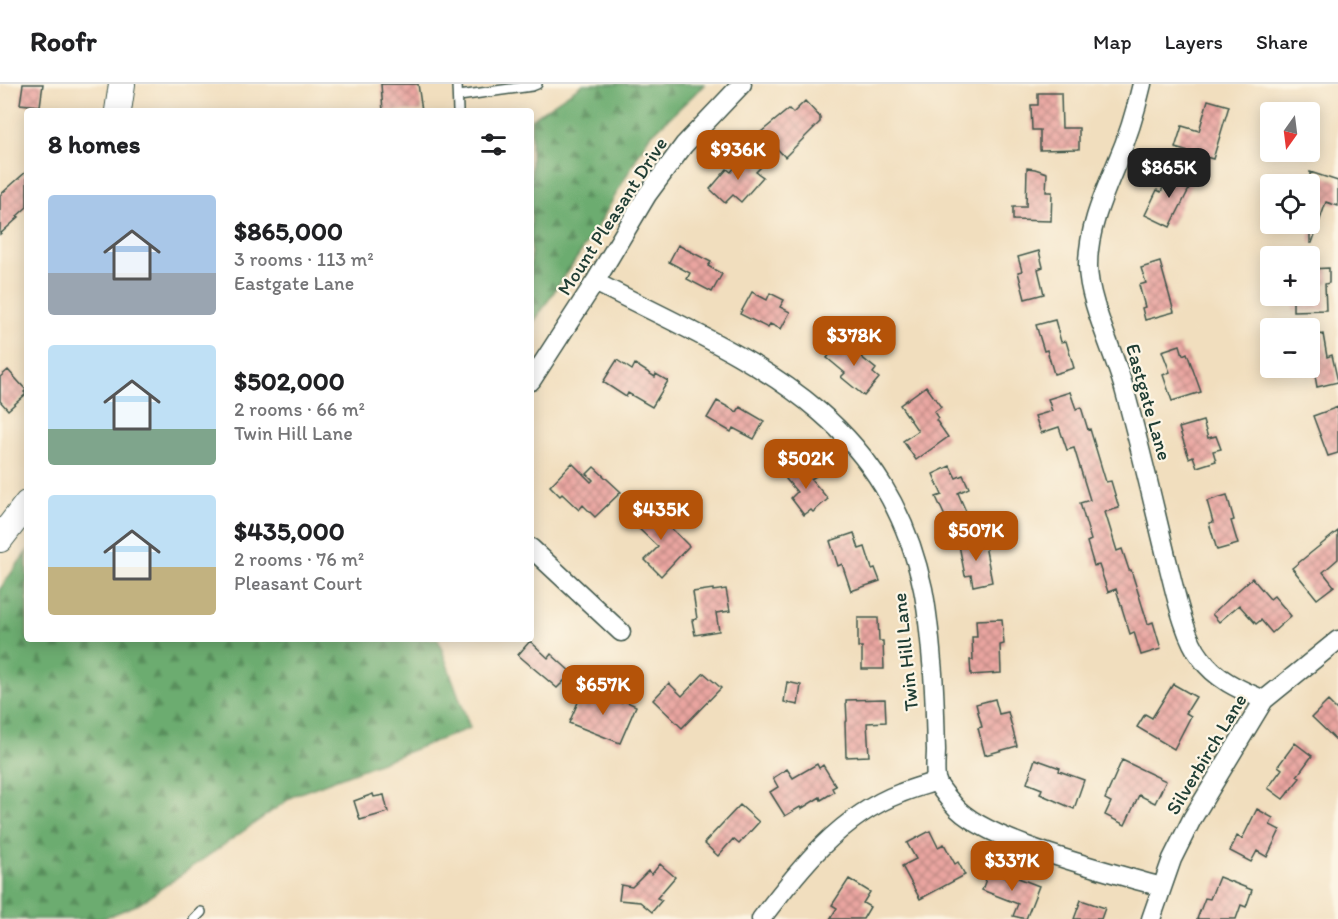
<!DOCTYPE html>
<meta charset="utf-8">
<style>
:root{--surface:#fff;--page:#f2f2f2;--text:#202124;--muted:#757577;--line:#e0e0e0;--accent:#b45309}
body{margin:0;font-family:Itim,sans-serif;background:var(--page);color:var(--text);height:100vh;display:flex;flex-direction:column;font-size:22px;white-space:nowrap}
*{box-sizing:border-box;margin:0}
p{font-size:20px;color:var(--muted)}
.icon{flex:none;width:33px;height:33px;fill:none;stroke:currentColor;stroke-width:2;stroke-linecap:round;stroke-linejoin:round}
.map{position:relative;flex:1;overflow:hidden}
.side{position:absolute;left:24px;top:24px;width:510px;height:534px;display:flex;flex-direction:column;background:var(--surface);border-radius:6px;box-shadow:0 3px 15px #0003}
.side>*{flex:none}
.needle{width:39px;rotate:194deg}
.fabs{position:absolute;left:1260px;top:18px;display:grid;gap:12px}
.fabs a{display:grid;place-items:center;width:60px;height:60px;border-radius:6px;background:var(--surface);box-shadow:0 3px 15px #0003;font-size:30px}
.price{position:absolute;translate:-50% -51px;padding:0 14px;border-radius:12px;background:var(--accent);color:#fff;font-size:20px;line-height:39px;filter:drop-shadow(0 2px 3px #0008)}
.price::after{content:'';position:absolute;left:50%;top:36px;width:18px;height:14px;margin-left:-9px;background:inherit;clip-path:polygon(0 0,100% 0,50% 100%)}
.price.selected{background:#222;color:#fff}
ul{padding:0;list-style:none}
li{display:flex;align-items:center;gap:18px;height:150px;padding:0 24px}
li span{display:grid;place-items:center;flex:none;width:168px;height:120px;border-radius:6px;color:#555}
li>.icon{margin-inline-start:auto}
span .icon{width:72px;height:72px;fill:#fffc;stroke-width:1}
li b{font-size:26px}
h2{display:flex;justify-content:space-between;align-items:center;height:72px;padding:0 24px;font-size:26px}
header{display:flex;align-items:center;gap:36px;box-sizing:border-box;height:84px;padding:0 30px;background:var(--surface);border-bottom:2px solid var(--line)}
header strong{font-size:28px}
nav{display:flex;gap:33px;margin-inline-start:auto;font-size:21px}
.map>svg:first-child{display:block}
.forest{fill:url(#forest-firs);stroke:#467452;stroke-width:1.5}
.building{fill:url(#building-cross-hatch)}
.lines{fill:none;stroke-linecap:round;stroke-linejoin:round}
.lane-casing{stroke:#3e5549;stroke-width:12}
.street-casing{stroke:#3e5549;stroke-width:21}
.secondary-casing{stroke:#3e5549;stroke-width:28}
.lane{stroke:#fff;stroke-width:9}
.street{stroke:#fff;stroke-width:18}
.secondary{stroke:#fff;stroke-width:26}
.labels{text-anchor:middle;stroke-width:4.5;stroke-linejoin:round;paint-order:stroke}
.street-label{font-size:20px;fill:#1f3d34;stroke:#fcf5e5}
</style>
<header>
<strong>Roofr</strong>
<nav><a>Map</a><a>Layers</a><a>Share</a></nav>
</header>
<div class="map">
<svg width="1338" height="835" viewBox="0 0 1338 835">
<defs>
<pattern id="forest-firs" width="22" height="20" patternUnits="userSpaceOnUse" patternTransform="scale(1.5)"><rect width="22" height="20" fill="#6cac6f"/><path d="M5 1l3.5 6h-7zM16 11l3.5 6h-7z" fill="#588d5c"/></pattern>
<pattern id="building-cross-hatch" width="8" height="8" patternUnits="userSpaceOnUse" patternTransform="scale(1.5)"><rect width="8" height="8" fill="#eaa5a0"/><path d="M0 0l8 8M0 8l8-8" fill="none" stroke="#bd8883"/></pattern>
</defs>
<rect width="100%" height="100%" fill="#fcf5e5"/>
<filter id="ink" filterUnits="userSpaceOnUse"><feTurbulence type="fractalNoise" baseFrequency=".0167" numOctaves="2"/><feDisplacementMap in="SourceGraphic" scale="12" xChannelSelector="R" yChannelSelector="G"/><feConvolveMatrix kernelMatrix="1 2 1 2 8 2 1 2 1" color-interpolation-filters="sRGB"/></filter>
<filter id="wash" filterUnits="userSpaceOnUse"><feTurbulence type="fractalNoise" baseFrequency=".008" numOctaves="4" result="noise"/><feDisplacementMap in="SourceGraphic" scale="24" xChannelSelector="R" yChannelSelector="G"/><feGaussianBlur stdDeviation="1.35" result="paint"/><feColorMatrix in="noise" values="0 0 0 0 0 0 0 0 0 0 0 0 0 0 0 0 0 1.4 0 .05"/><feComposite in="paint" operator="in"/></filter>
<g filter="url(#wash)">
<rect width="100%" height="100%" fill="#f1debe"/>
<path class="forest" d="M583,0H705L648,54L595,147L531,242V35Z
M27,467V555H438L470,644L295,711L139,820L102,835H0V505Z"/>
<g id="blocks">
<path class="building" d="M23,0H43L40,22L20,20Z
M381,0H418L422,27H383Z
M1038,9H1061L1062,44H1079V65L1040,66V46H1032L1031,21H1038Z
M1208,16L1229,22L1213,75L1175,64L1182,42L1199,47Z
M805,17L820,33V38L785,73L761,48L789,25L793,29Z
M746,70L761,83L756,88L763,93L741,118L733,111L725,119L710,105L727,85L731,88Z
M1027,84L1035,85L1047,89L1046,108H1052L1051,137L1013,136V123H1026Z
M1171,86L1193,97L1170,143L1145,131L1157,106L1161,108Z
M27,87V123L17,132L19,133L0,150V111Z
M1310,88L1338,97V122L1326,118L1312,159H1310Z
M678,161L711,178L708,182L722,190L712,208L687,195L690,189L669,178Z
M1039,167L1043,183L1038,185L1044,210L1025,215L1018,188L1022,187L1018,173Z
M1160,178L1174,228L1145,236L1142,224L1145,223L1139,201L1146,199L1141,184Z
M1329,184V199L1325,200L1326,226L1293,227V212H1310V185Z
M752,208L767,216L770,209L784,216L780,223L790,228L781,245L770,240L768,244L740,230Z
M1055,236L1061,258L1066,257L1074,284L1054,290L1047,266L1044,267L1036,241Z
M1323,250L1327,273L1332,271L1338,298L1317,303L1313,280L1310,281V252Z
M844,253L858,264L855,268L876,285L873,289L879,294L864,312L841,293L845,289L827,274Z
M1180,261L1183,271L1187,269L1201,308L1172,317L1163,291L1170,288L1162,267Z
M617,276L632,286L635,280L655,293L656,290L668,297L652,323L628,309L626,313L603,298Z
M8,286L26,306L24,308L26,310L8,326L0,317V293Z
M926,302L941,323L934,328L938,334L936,336L948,353L916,376L903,357L918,347L900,321Z
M1070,308L1076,325L1081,323L1088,346L1090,345L1106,398L1111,397L1119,424L1105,428L1117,467L1122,465L1129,486H1131L1148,540L1153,538L1161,565L1141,571L1134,548L1130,550L1116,505L1108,508L1099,481L1094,482L1087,458L1091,456L1080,419L1090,416L1074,364L1067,366L1059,343L1041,349L1035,332L1052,327L1048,315Z
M717,317L737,328L740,323L764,337L754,355L733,344L731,348L707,334Z
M1338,323V369L1328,372L1313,332Z
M1203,337L1208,354L1216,352L1221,365L1213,367L1216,377L1197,383L1193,372L1189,374L1179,344Z
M572,379L591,398L593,396L587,390L594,383L621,408L595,433L583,421L579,426L562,410L560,412L550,402Z
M805,379L816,392L811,395L828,415L813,428L811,426L804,431L791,414L797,408L786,395Z
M950,382L956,394L963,391L969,404L958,409L967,430L948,439L936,413L942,411L933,390Z
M1227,411L1234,436L1231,437L1238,460L1217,466L1209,439L1213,438L1207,417Z
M648,421L689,462L661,492L645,476L658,463L635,441L640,435L637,432Z
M1338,447V475L1323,488L1334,502L1317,515L1292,484Z
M854,449L859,465L865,463L872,485L875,484L880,497L851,507L842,480L838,482L830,457Z
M984,456L992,498L973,502L971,491L965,492L959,461Z
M1252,494L1270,515L1274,512L1291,532L1272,549L1261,536L1256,540L1239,521L1219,538L1212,530Z
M713,505V507L726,505L730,527L716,529L719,547L695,551L692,536L697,535L693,508Z
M858,534H878L879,557H883L884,585H862V563H858Z
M1002,535L1004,560L1000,561L1001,589L971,591L970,576H973L972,553H977L976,536Z
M530,557L548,574L551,570L572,589L557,604L518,571Z
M704,589L721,604L682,644L653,616L669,599L682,612Z
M787,598L801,601L798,621L784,618Z
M1173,600L1196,613L1186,629L1191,632L1174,665L1137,643L1145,630L1152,634Z
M582,609L598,616L601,610L622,619L623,616L636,622L620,659L569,639Z
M885,615L886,638L867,639L869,672L846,673L845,638L847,637L846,616Z
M995,615L999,630L1008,628L1017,662L985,671L978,644L982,643L976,620Z
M1328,617L1338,627V658L1312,633Z
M1295,659L1312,672L1297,692L1300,694L1283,715L1268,704L1282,685L1278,682Z
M1035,675L1060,684L1059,687L1084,696L1074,725L1040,710L1042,705L1027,699Z
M1122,676L1166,697L1155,719L1139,711L1125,741L1105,731L1111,718L1105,715Z
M817,680L819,684L823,681L836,702L832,704L834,708L821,716L820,713L801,725L800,723L785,732L770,708L778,703L773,694L787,685L793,694Z
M373,710L374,713L384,711L388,728L360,736L354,717Z
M740,721L759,738L739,760L733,755L718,772L704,759Z
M1257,725L1273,734L1270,741L1280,746L1267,773L1257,767L1251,778L1230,767L1237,752L1242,755Z
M930,747L938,763L944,760L955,780L958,778L965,791L920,815L902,782L916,775L907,759Z
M660,780L675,793L657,814L662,816L652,828L640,818L619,816L621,801L632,803L648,787L652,790Z
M989,787L1011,796L1013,792L1039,802L1026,835L1013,832L1018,820L982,806Z
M1219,793L1252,806L1246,823L1241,821L1236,835H1197L1205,814L1210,815Z
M849,795L870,808L863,819L870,823L863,835H830L837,824L832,821Z
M1081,816L1105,824L1101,835H1074Z"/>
</g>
</g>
<g filter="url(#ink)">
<use href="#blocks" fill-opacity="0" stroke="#3e5549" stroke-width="1.5"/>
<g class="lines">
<g class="lane-casing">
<path id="lane" d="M457,0L458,27
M459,12L532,2L537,0
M194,835L201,828"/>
</g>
<g class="street-casing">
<path id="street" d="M1142,0C1136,26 1128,53 1117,78C1103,112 1088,145 1088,182C1088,218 1116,272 1125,308C1141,365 1154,423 1168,480C1175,507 1184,553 1201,574C1216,596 1241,606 1264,616
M595,198C743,274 884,323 923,505C928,530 930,554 932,578C935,607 935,637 936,666C936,675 934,690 937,698C940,705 948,714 953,720C983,758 1113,788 1161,803
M531,297L595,198L647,111L684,61L742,0
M531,464L621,548
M761,835C799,785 840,732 901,709C913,704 925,701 937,697
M1151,835L1172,775L1192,735L1264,616L1338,556"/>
</g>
<g class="secondary-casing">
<path id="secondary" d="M118,27L122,0
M0,455L27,420"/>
</g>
<use href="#lane" class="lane"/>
<use href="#street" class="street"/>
<use href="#secondary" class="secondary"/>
</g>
</g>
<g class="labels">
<g class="street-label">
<text transform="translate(612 132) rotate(-57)" y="7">Mount Pleasant Drive</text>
<text transform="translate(1149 318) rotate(74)" y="7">Eastgate Lane</text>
<text transform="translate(905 568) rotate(-96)" y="7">Twin Hill Lane</text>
<text transform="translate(1206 670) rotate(-59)" y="7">Silverbirch Lane</text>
</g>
</g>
</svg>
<div class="fabs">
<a><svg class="needle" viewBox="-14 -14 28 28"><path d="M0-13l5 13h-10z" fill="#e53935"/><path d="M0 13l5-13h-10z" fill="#757577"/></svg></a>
<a><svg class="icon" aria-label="locate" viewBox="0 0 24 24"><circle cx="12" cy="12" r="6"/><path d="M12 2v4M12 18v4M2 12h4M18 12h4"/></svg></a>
<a>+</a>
<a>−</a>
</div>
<b class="price" style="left:738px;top:97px">$936K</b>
<b class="price selected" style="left:1169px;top:115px">$865K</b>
<b class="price" style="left:854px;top:283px">$378K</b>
<b class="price" style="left:806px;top:406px">$502K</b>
<b class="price" style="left:661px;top:457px">$435K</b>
<b class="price" style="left:976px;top:478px">$507K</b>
<b class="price" style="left:603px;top:632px">$657K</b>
<b class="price" style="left:1012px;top:808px">$337K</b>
<section class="side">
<h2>8 homes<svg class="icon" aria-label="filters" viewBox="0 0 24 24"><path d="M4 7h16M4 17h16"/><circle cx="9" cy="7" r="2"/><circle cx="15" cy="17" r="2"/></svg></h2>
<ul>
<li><span style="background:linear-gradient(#a9c7e8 65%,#9aa5b1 0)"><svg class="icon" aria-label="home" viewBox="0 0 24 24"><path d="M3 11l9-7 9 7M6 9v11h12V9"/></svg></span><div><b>$865,000</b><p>3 rooms · 113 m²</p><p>Eastgate Lane</p></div></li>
<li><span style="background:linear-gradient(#bfe0f5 70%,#7fa58c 0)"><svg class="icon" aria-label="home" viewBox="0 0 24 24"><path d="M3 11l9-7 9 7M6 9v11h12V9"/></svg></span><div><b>$502,000</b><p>2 rooms · 66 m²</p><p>Twin Hill Lane</p></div></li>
<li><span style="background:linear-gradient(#bfe0f5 60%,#c2b280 0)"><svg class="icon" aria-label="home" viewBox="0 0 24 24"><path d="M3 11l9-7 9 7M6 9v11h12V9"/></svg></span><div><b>$435,000</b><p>2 rooms · 76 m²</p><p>Pleasant Court</p></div></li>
</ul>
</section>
</div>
